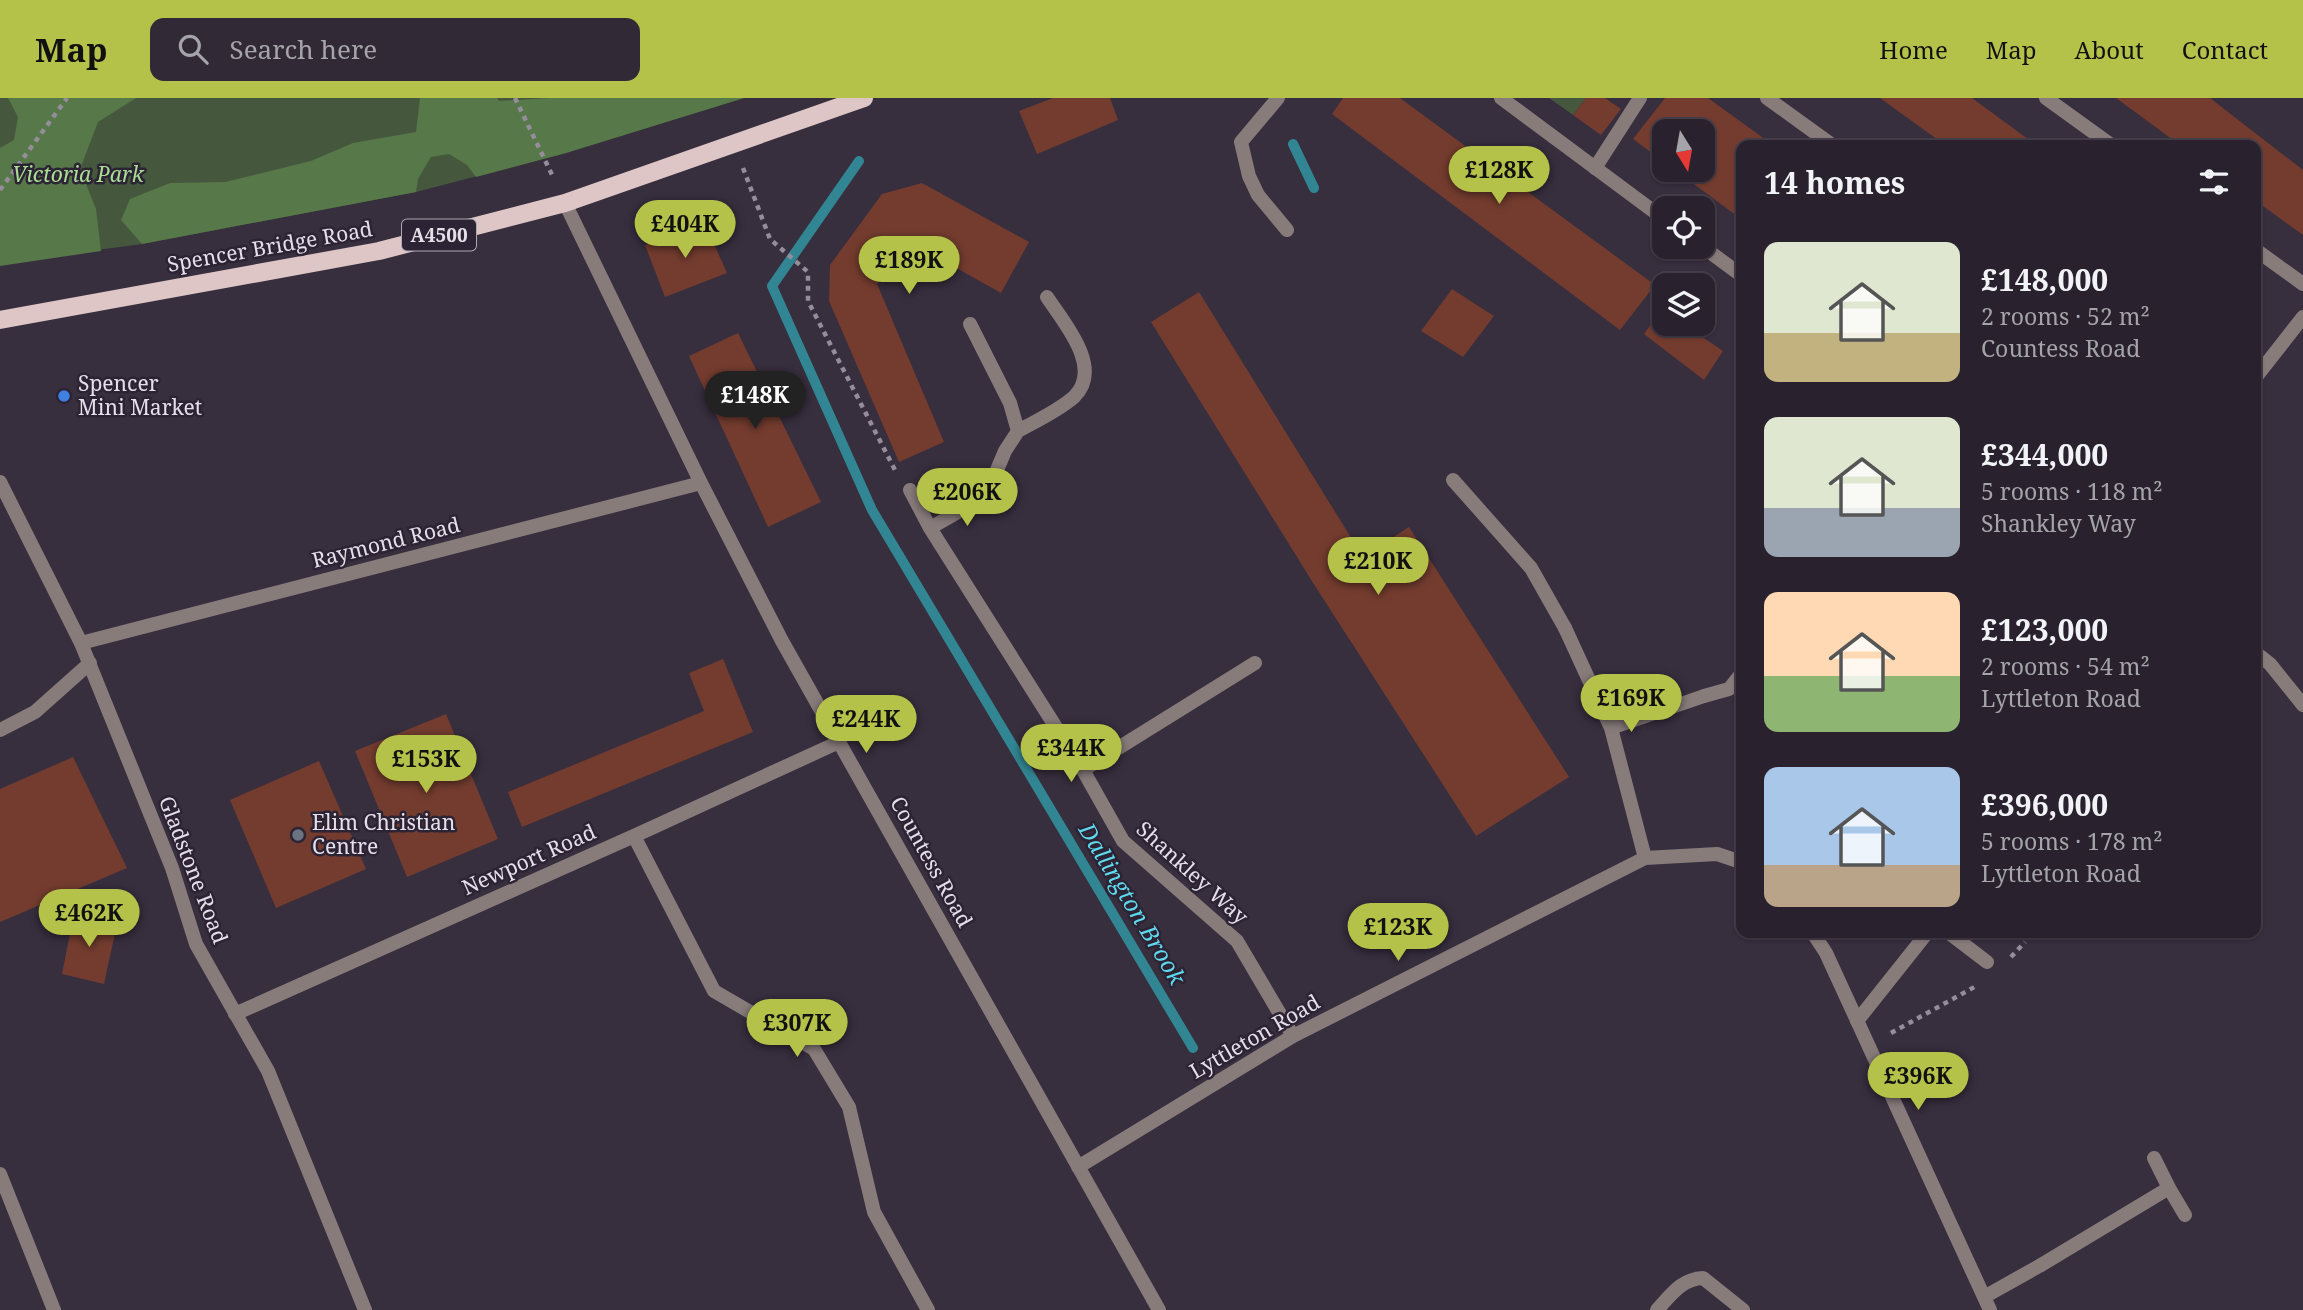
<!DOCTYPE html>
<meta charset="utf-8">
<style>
:root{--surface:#29222e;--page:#312a36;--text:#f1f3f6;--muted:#a5a4aa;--line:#453f4a;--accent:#b5c249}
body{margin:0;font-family:"Noto Serif",serif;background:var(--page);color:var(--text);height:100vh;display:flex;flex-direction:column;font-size:26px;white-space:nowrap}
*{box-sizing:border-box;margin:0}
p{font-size:23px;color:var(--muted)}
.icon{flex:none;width:38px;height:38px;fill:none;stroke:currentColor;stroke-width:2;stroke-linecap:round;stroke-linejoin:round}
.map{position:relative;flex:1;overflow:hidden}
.drawer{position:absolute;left:1736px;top:42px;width:525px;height:798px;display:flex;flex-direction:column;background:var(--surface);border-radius:14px;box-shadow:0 2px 5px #0004,0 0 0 2px var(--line)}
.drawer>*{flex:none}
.needle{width:46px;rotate:169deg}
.fabs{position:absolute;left:1652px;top:21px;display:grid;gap:14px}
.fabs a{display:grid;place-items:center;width:63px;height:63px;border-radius:14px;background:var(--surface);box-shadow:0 2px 5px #0004,0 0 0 2px var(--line);font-size:35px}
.price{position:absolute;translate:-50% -60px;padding:0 16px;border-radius:24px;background:var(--accent);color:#111;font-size:23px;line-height:46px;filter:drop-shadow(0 2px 4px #0008)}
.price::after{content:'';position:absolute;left:50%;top:42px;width:21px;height:16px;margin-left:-10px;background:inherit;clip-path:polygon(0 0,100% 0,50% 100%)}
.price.selected{background:#222;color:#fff}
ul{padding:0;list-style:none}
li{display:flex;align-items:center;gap:21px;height:175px;padding:0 28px}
li span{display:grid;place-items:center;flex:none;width:196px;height:140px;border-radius:14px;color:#555}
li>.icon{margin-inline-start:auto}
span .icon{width:84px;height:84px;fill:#fffc;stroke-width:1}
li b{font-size:30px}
h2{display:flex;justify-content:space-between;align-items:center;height:84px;padding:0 28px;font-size:30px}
header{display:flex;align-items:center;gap:42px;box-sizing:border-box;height:98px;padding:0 35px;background:var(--accent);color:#111}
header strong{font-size:33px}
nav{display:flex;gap:38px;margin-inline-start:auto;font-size:24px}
.search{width:490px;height:63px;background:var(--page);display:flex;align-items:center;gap:18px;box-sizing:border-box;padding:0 24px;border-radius:14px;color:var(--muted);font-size:26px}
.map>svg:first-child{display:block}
.green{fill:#45583d}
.forest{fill:#577848}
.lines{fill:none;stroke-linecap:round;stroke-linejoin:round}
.stream{stroke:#328693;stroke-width:10}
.building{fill:#743c2f}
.path{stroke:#948d9a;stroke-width:4.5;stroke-dasharray:5 5;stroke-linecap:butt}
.service{stroke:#887c7b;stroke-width:14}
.minor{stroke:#887c7b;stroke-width:14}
.tertiary{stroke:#887c7b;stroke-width:14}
.primary{stroke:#ddc6c5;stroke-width:18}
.shop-dot{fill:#3f7fe0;stroke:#2c2434;stroke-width:2.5}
.worship-dot{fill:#6b7280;stroke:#2c2434;stroke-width:2.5}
.labels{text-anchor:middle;stroke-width:5;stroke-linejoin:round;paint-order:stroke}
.shield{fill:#2c2434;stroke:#ada7b3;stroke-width:2}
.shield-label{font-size:19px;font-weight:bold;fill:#e4dfe9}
.park-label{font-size:21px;font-style:italic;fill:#abde95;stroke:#2c2434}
.street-label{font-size:21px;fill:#e4dfe9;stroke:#2c2434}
.poi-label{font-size:21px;fill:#e4dfe9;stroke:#2c2434;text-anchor:start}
.water-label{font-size:23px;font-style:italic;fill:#5fd9ed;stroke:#2c2434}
</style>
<header>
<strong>Map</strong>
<div class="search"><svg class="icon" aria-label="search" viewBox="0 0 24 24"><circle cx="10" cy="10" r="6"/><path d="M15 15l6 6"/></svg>Search here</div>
<nav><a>Home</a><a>Map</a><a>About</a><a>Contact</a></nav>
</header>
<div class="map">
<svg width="2303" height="1212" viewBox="0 0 2303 1212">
<rect width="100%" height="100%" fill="#372e3e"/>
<path class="green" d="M0,0H744L566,55L416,94L142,146L0,165Z
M1549,0H1586L1573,17Z"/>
<path class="forest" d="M8,0H136L98,24L80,71L96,111L101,153L0,168V50L14,42L18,19Z
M420,0H497L499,3L549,0H744L566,55L476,79L467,67L449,56L431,59L418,81L416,94L142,146L121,122L130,101L170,85L225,84L311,63L353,45L416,34Z"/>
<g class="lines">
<path class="stream" d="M1293,46L1314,90
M859,63L772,188L872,412L1193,950"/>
</g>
<path class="building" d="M1053,0H1110L1118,22L1037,56L1019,13Z
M1343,0H1400L1655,187L1620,232L1332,16Z
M1586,0H1605L1621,11L1601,37L1573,17Z
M1665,0H1708L1773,47H1741V121L1675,72H1703V33H1664V64L1633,41Z
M1880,0H1972L2036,47H1945Z
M2116,0H2210L2303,72V137L2256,103V47H2180Z
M922,85L1029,144L1001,195L910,144L877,186L944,344L899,364L829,203L830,167L882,96Z
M705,126L727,175L665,199L645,147Z
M1452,191L1494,218L1463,259L1421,233Z
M1199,194L1363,459L1409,429L1569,679L1476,738L1315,488L1151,224Z
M1662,211L1664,213V226H1683L1723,253L1704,282L1644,236Z
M738,235L821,404L768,429L689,258Z
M723,561L753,634L522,729L508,694L704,613L689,575Z
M446,616L498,741L407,779L355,653Z
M73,659L127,770L0,824V691Z
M319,663L366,771L276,810L230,702Z
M74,815L117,826L104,886L62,876Z"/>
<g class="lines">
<path class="path" d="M515,0L554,81
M743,70L770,141L808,174V203L896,374
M0,92L67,0
M2011,859L2025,844
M1891,935L1978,887"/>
<path class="service" d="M1278,0L1241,44L1249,78L1258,97L1287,132
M1767,0L1832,47
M1595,70L1640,0
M970,226L1010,305L1018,333L1005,353L986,398
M1018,333C1036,323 1058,313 1074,299C1104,270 1064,225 1047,199
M1453,382L1531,470L1565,530
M1704,598L1729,591L1741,576
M0,632L35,614L90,565
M1083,672L1255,565
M1949,835L1987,864
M1857,923L1927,835
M2154,1060L2169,1090
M0,1076L54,1212
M2041,1167L2169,1090L2185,1117
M1657,1212C1671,1197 1681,1181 1703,1180L1743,1212"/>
<path class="minor" d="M1501,0L1664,121
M2046,0L2111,47
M565,105L701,385L782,543L1159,1212
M1703,149L1741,177
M2256,152L2303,186
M2256,279L2303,219
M910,392L930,430L1083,672L1123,743L1237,843L1293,938
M930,430L986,398
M1565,530L1611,630L1645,760
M81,545L701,385
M2256,555L2270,566L2303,607
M1611,630L1704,598
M634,738L714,893L814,951L849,1009L874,1114L928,1212
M1813,835L1826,855L1990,1212
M235,916L634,738L839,644
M1078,1069L1293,938L1645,760L1717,756L1741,764
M1984,1199L2041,1167"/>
<path class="tertiary" d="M0,384L81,545L172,770L196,846L268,973L365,1212"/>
<path class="primary" d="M0,222L379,153L565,105L864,0"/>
</g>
<circle class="shop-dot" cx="64" cy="298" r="7"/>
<circle class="worship-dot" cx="298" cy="737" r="7"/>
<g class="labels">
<rect class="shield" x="402" y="121.5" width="74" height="31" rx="5"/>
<g class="shield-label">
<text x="439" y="144">A4500</text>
</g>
<g class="park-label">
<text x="78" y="84">Victoria Park</text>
</g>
<g class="street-label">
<text transform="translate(270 149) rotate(-10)" y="7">Spencer Bridge Road</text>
<text transform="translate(386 445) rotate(-14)" y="7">Raymond Road</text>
<text transform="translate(529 762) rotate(-24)" y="7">Newport Road</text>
<text transform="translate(931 764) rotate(61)" y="7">Countess Road</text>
<text transform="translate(193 772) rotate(69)" y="7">Gladstone Road</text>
<text transform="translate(1192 775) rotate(42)" y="7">Shankley Way</text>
<text transform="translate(1255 939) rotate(-30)" y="7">Lyttleton Road</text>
</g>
<g class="poi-label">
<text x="78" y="293">Spencer<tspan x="78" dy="24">Mini Market</tspan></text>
<text x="312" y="732">Elim Christian<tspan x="312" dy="24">Centre</tspan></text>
</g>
<g class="water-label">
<text transform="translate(1132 806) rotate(59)" y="8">Dallington Brook</text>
</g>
</g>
</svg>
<div class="fabs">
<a><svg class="needle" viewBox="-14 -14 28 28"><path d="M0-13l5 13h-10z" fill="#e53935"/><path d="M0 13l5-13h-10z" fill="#a5a4aa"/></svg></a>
<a><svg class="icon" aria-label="locate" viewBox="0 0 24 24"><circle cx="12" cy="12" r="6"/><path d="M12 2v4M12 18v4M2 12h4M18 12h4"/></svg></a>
<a><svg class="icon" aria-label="layers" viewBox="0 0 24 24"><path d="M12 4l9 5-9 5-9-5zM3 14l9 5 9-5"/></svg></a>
</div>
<b class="price" style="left:1499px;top:108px">£128K</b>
<b class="price" style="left:685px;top:162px">£404K</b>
<b class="price" style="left:909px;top:198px">£189K</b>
<b class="price selected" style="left:755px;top:333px">£148K</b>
<b class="price" style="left:967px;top:430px">£206K</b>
<b class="price" style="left:1378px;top:499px">£210K</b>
<b class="price" style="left:1631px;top:636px">£169K</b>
<b class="price" style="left:866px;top:657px">£244K</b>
<b class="price" style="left:1071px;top:686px">£344K</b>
<b class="price" style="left:426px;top:697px">£153K</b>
<b class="price" style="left:89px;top:851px">£462K</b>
<b class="price" style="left:1398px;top:865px">£123K</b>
<b class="price" style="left:797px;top:961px">£307K</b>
<b class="price" style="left:1918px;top:1014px">£396K</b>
<section class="drawer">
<h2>14 homes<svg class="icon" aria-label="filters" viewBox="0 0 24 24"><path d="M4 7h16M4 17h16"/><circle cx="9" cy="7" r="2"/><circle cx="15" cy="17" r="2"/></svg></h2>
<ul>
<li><span style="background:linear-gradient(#dfe7d0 65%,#c2b280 0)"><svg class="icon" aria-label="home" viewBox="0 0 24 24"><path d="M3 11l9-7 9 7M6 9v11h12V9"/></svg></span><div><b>£148,000</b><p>2 rooms · 52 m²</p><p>Countess Road</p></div></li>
<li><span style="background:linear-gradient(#dfe7d0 65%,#9aa5b1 0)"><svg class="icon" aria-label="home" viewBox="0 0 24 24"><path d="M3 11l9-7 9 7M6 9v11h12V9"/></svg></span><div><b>£344,000</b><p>5 rooms · 118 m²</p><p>Shankley Way</p></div></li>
<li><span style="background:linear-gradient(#ffd9b3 60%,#8fb573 0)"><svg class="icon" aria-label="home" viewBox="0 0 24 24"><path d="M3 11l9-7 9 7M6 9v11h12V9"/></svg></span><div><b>£123,000</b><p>2 rooms · 54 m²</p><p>Lyttleton Road</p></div></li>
<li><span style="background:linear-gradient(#a9c7e8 70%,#b9a48a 0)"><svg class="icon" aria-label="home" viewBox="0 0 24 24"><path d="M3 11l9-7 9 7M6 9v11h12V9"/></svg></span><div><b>£396,000</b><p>5 rooms · 178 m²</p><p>Lyttleton Road</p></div></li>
</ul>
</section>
</div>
